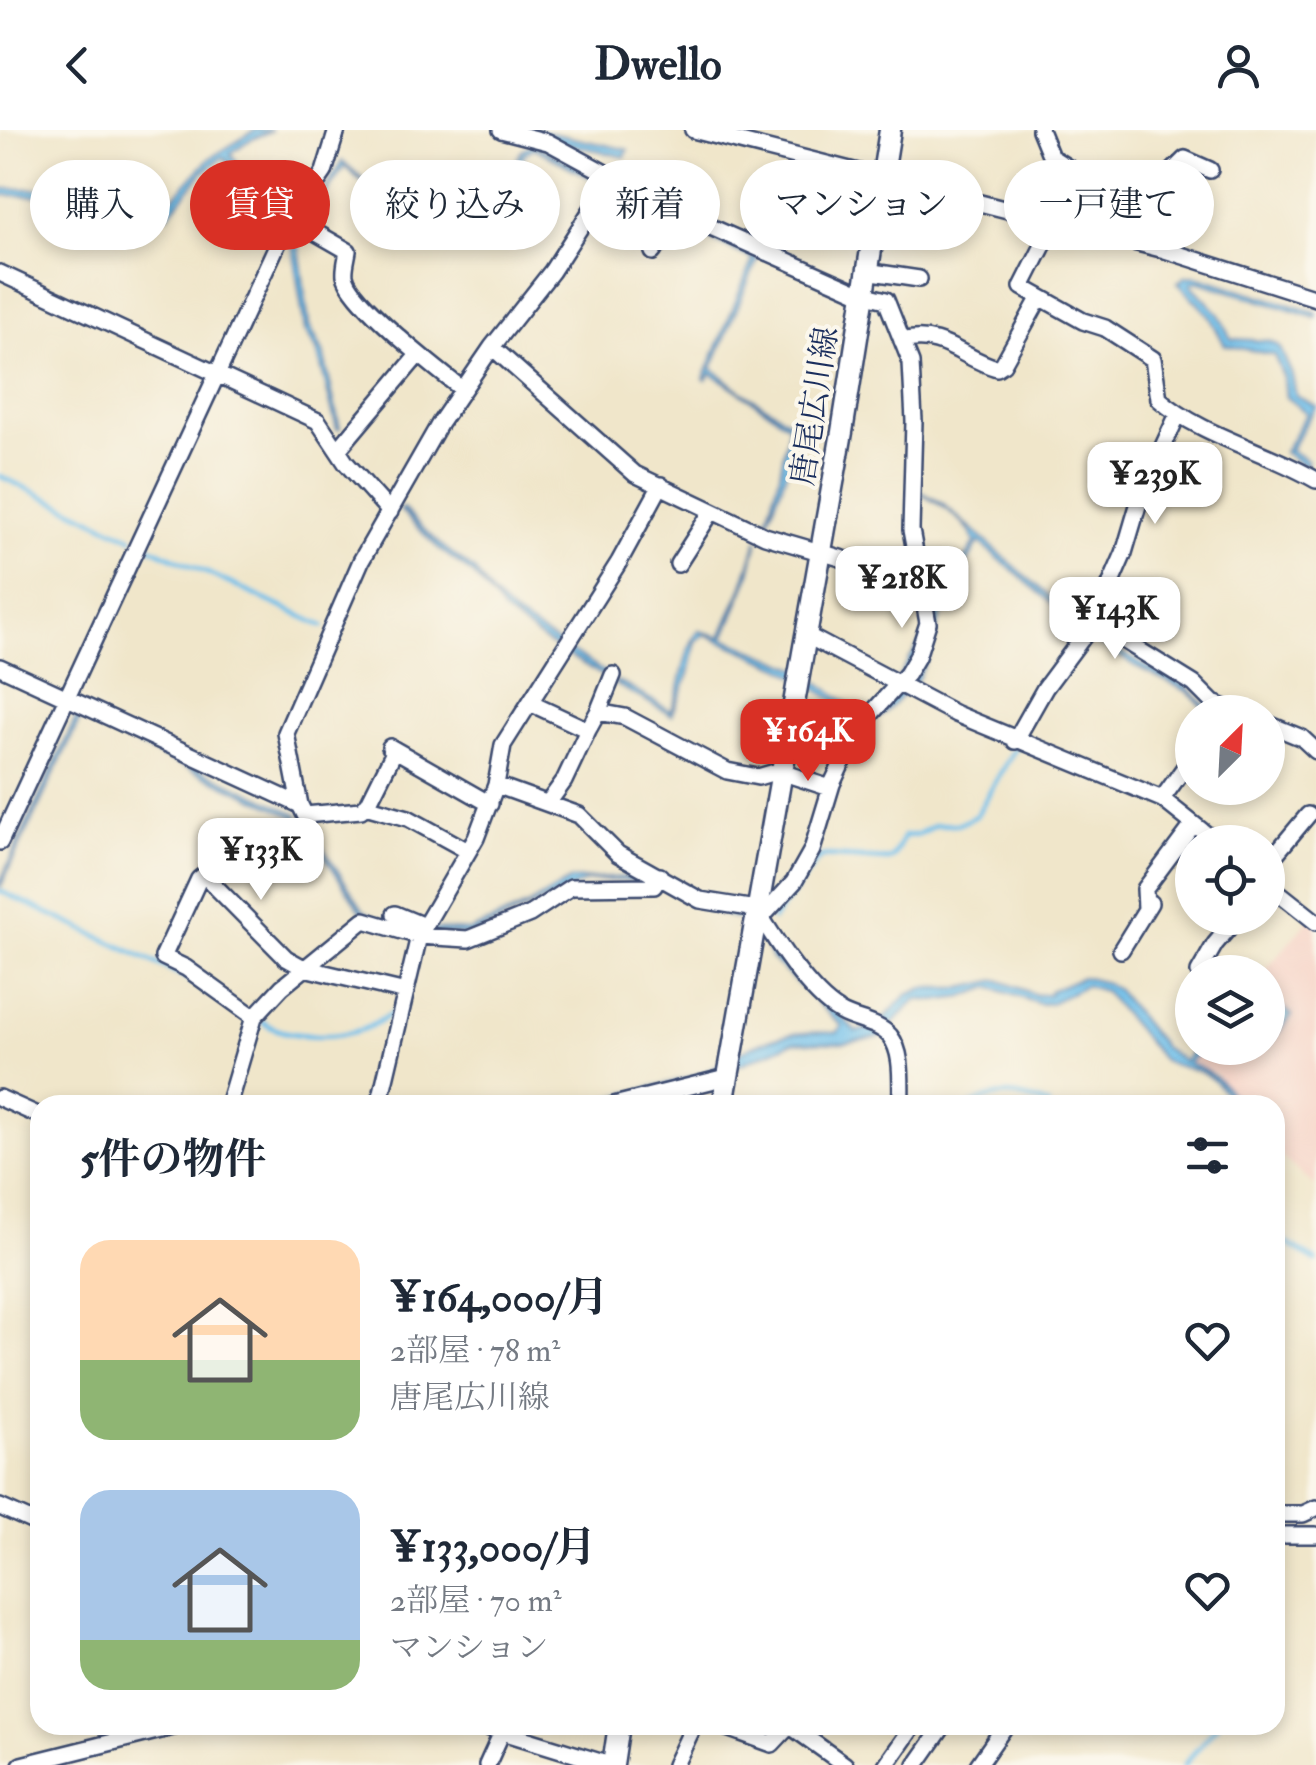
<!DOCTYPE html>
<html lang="ja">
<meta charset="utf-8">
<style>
:root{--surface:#fff;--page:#f2f2f3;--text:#1f2937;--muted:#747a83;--accent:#d93025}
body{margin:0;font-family:"IM FELL Double Pica","Noto Serif JP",serif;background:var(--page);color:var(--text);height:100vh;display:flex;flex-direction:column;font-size:38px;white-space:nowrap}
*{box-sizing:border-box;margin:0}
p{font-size:32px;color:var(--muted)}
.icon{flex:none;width:55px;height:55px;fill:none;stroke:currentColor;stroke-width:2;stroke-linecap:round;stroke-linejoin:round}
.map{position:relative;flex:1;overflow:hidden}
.sheet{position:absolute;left:30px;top:965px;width:1255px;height:640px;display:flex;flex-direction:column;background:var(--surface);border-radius:30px;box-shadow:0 5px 15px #0003}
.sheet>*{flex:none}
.guide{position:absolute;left:30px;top:30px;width:1258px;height:90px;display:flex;gap:20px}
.needle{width:65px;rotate:24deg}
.fabs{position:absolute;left:1175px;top:565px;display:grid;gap:20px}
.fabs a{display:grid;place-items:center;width:110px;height:110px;border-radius:50%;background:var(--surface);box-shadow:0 5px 15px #0003;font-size:50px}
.price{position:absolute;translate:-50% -85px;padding:0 22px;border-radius:20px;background:#fff;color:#222;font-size:32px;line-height:65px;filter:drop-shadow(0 2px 5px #0008)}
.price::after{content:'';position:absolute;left:50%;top:60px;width:30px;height:22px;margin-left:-15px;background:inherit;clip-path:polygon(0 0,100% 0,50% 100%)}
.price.selected{background:var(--accent);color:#fff}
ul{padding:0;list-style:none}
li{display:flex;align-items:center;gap:30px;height:250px;padding:0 50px}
li span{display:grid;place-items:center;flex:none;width:280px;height:200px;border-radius:30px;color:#555}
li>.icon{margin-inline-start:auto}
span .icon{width:120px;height:120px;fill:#fffc;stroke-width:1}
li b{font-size:42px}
h2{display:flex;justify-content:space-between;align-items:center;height:120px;padding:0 50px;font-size:42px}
.tag{padding:0 35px;border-radius:45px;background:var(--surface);box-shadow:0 5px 15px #0003;font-size:35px;line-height:90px}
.tag.selected{background:var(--accent);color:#fff}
header{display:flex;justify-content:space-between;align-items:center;height:130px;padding:0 50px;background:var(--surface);font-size:45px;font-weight:700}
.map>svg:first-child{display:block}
.built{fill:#f6d2c5}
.water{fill:#6fbfea;stroke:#4577a4;stroke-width:2.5}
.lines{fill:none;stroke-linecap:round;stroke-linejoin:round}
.stream{stroke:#6fbfea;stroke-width:5}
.minor-casing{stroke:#3b4a6e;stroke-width:20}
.major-casing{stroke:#3b4a6e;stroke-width:25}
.minor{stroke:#fff;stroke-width:15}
.major{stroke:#fff;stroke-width:20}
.labels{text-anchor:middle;stroke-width:8;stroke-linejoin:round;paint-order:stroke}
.street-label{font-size:32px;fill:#1b2f5e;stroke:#fbf7ec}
</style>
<header><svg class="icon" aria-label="back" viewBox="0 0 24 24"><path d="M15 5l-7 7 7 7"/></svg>Dwello<svg class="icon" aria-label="person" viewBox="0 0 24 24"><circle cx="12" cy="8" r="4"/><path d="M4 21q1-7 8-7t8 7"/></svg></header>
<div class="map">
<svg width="1316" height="1635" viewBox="0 0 1316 1635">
<rect width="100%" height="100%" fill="#fbf7ec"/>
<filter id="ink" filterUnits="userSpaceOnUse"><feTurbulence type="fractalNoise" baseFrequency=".01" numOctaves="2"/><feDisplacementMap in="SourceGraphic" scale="20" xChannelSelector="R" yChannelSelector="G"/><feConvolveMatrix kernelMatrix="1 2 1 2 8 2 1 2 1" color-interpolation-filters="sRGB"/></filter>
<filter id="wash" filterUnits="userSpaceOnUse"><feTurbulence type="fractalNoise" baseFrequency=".0048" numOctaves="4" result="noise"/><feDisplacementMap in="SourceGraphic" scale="40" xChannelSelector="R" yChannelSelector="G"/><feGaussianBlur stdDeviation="2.25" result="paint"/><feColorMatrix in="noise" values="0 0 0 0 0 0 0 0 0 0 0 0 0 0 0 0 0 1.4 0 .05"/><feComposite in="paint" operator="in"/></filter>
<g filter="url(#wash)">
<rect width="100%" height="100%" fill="#f0e6ca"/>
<path class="built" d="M1316,781V1056L1275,1022V975H1239L1215,944L1190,932L1201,918H1268V842H1264Z"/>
<path class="water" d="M256,0H272L246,12L230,24L280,76L283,81L279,82L223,27L204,41L168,85L160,88L107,58L76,66L0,65V59H72L105,52L123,58L161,81L209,29Z
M511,0H536L628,20L625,27Z
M533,14L666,83L664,87L534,18L525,23L509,53L453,119L404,88L344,36L325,66L322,65L342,31L406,86L453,115L507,50L522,20Z
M680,92L758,128L712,238L738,259L792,293C797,326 777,367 765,397L779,349L789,295L711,243L706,250L704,249L753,129L678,95Z
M294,108L298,110L309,195L323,222L340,299H337L317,220L305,200L292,113Z
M1196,146L1316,183V188L1197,151L1191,154L1218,183L1231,209L1269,211L1279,216L1292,245L1296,266L1316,276L1290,320L1308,331L1305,336L1284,322L1307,283L1286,267L1284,248L1274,225L1225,215L1209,185L1178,153L1185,147Z
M918,360L943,374L1083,496L1082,499L979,412L945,473L929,525L917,550L883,585L872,591L935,488L940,469L975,413C970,392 936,371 917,362Z
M402,378L438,413L475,441L492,465L514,485L607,544L605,547L546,512L505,483L473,444L438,418L400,380Z
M758,409L749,447L724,508L802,540L862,584L861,587L783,538L705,504L696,511L689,544L672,585L615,554L616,551L623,554L671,581C683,557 683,519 699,501L721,507L743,456Z
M1096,506L1139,533L1186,556L1213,582H1208L1189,562L1135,536L1094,510Z
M78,584L299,685L297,688L80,589L0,758V752Z
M315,706L364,781L379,788L428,799L469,801L527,776L571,750L648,746L745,783L856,902L877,896L907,865L924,858H962L998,850L1036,865L1049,864V861L1082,847L1106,853L1117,860L1163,917L1184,931L1195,918H1201L1189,933C1212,942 1226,954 1238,975H1234C1225,961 1212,945 1196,940C1184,936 1175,937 1163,930L1104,861L1085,855L1051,873L1040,874L990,857L963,867L935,871L917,869L879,907L844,913L793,912L720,943L603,975H590C625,961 661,957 697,945C711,940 725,930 739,923C775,904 798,901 837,903L842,896L772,829L760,804L748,791L709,781L649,750L587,751L470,805L433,803L363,785L312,707Z
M1268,866L1292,885L1268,916Z"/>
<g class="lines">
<path class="stream" d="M904,44L956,56
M309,88L315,78
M0,346L132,408
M150,417L323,496
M0,761L184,846L201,858
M773,789L818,729L825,726L888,730L893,727L904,706L917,705L935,695L959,694L976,686L1015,618
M263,892C284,909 339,908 364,899C374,895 383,889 392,883
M972,975C1000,959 1020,965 1048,975
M1275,1106L1316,1131
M1184,1635L1217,1595"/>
</g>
</g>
<g filter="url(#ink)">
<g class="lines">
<g class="minor-casing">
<path id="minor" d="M501,0L548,12L677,82L862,164L886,170L911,233L914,291L911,400L928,493L917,527L907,544L871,584L850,616L832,654L812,720L794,752L761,788
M693,0L1165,120L1316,168
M1040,0L1051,27L1073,41L1115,86L1151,97L1165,120
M1124,89L1185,29L1210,40
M294,90L348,121C347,128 344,138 345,145C349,171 439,241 462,259
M1055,92L1022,157L1083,191L1105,198L1153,229L1159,269C1201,306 1267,321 1316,350
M653,122L677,82
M866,141L919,149
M0,143L318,291L346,333L390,382
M902,211C943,201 961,228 997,238L1003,234L1040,167
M492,217L635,344L765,406L919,451L945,452
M338,320L418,225
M678,434L712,381
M1094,492L1124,423L1142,362L1178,284
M806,505L956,584L1162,669L1216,712
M0,537L300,675
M530,573L588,600L598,582L625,587L727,641L758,647L782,640
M598,582L613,545
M1268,594L1302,608L1316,621
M1015,611L1045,558L1094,492L1194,554L1213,573L1237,582
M390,617L490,674
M781,642L830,658
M496,655L579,685L618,724L700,770L756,779C775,810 809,864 840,882C855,891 878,892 890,906C904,924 900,953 901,975
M1162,669L1192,627
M548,673L564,651L588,600
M365,676L408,688L468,721
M305,685L361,680L368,674L395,620
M0,712L284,100L324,42L337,0
M1268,733L1308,685
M204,745L199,749L163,827L186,838L254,887L228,975
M1268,754L1316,792
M1146,778L1145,759L1193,695
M395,784L424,796
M1121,820L1150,773
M1199,842L1215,814L1237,788
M406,862L304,838L286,828L204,745L296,714L307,689L300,675L286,603L361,431L440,293L492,217L552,141L612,48
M254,887L282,857L364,790L419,806L468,809L530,784L571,757L654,756L660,746
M0,968L40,986
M379,975L419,806L476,708L496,655L503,615L619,432L661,355
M614,975L727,947
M0,1377L40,1395
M1275,1384H1303L1316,1378
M1275,1405H1316
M480,1595L610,1635
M719,1595L772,1614L789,1596
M789,1595L845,1635
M21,1635L181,1595
M487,1635L502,1602
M675,1635L694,1595
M886,1635L914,1595
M916,1635L944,1595
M978,1635L1006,1595"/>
</g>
<g class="major-casing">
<path id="major" d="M723,975L842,302L890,0
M613,1635L619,1595"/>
</g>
<use href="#minor" class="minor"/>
<use href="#major" class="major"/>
</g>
</g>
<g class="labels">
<g class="street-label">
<text transform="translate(814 276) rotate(-81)" y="11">唐尾広川線</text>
</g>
</g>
</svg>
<div class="fabs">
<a><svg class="needle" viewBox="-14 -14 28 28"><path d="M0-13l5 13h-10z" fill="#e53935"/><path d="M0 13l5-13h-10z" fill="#747a83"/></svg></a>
<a><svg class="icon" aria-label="locate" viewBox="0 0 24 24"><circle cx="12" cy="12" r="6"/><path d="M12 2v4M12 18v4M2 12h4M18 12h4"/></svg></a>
<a><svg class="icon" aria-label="layers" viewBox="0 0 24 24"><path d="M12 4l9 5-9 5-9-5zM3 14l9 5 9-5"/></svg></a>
</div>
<b class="price" style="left:1155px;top:397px">¥239K</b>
<b class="price" style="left:902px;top:501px">¥218K</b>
<b class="price" style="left:1115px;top:532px">¥143K</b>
<b class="price selected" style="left:808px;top:654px">¥164K</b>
<b class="price" style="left:261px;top:773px">¥133K</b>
<div class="guide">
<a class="tag">購入</a>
<a class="tag selected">賃貸</a>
<a class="tag">絞り込み</a>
<a class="tag">新着</a>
<a class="tag">マンション</a>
<a class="tag">一戸建て</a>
</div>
<section class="sheet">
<h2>5件の物件<svg class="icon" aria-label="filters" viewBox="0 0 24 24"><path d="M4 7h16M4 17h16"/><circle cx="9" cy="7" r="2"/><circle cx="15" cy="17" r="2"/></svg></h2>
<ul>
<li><span style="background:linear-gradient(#ffd9b3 60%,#8fb573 0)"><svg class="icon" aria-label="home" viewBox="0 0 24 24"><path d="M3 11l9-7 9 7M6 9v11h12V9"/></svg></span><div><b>¥164,000/月</b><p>2部屋 · 78 m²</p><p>唐尾広川線</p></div><svg class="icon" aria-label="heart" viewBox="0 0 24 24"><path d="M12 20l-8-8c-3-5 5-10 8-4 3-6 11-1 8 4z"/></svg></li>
<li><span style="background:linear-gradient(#a9c7e8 75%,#8fb573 0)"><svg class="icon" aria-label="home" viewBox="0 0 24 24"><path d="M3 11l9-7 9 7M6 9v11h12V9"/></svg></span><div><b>¥133,000/月</b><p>2部屋 · 70 m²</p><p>マンション</p></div><svg class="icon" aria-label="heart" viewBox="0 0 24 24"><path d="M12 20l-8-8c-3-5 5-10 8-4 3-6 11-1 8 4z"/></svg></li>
</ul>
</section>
</div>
